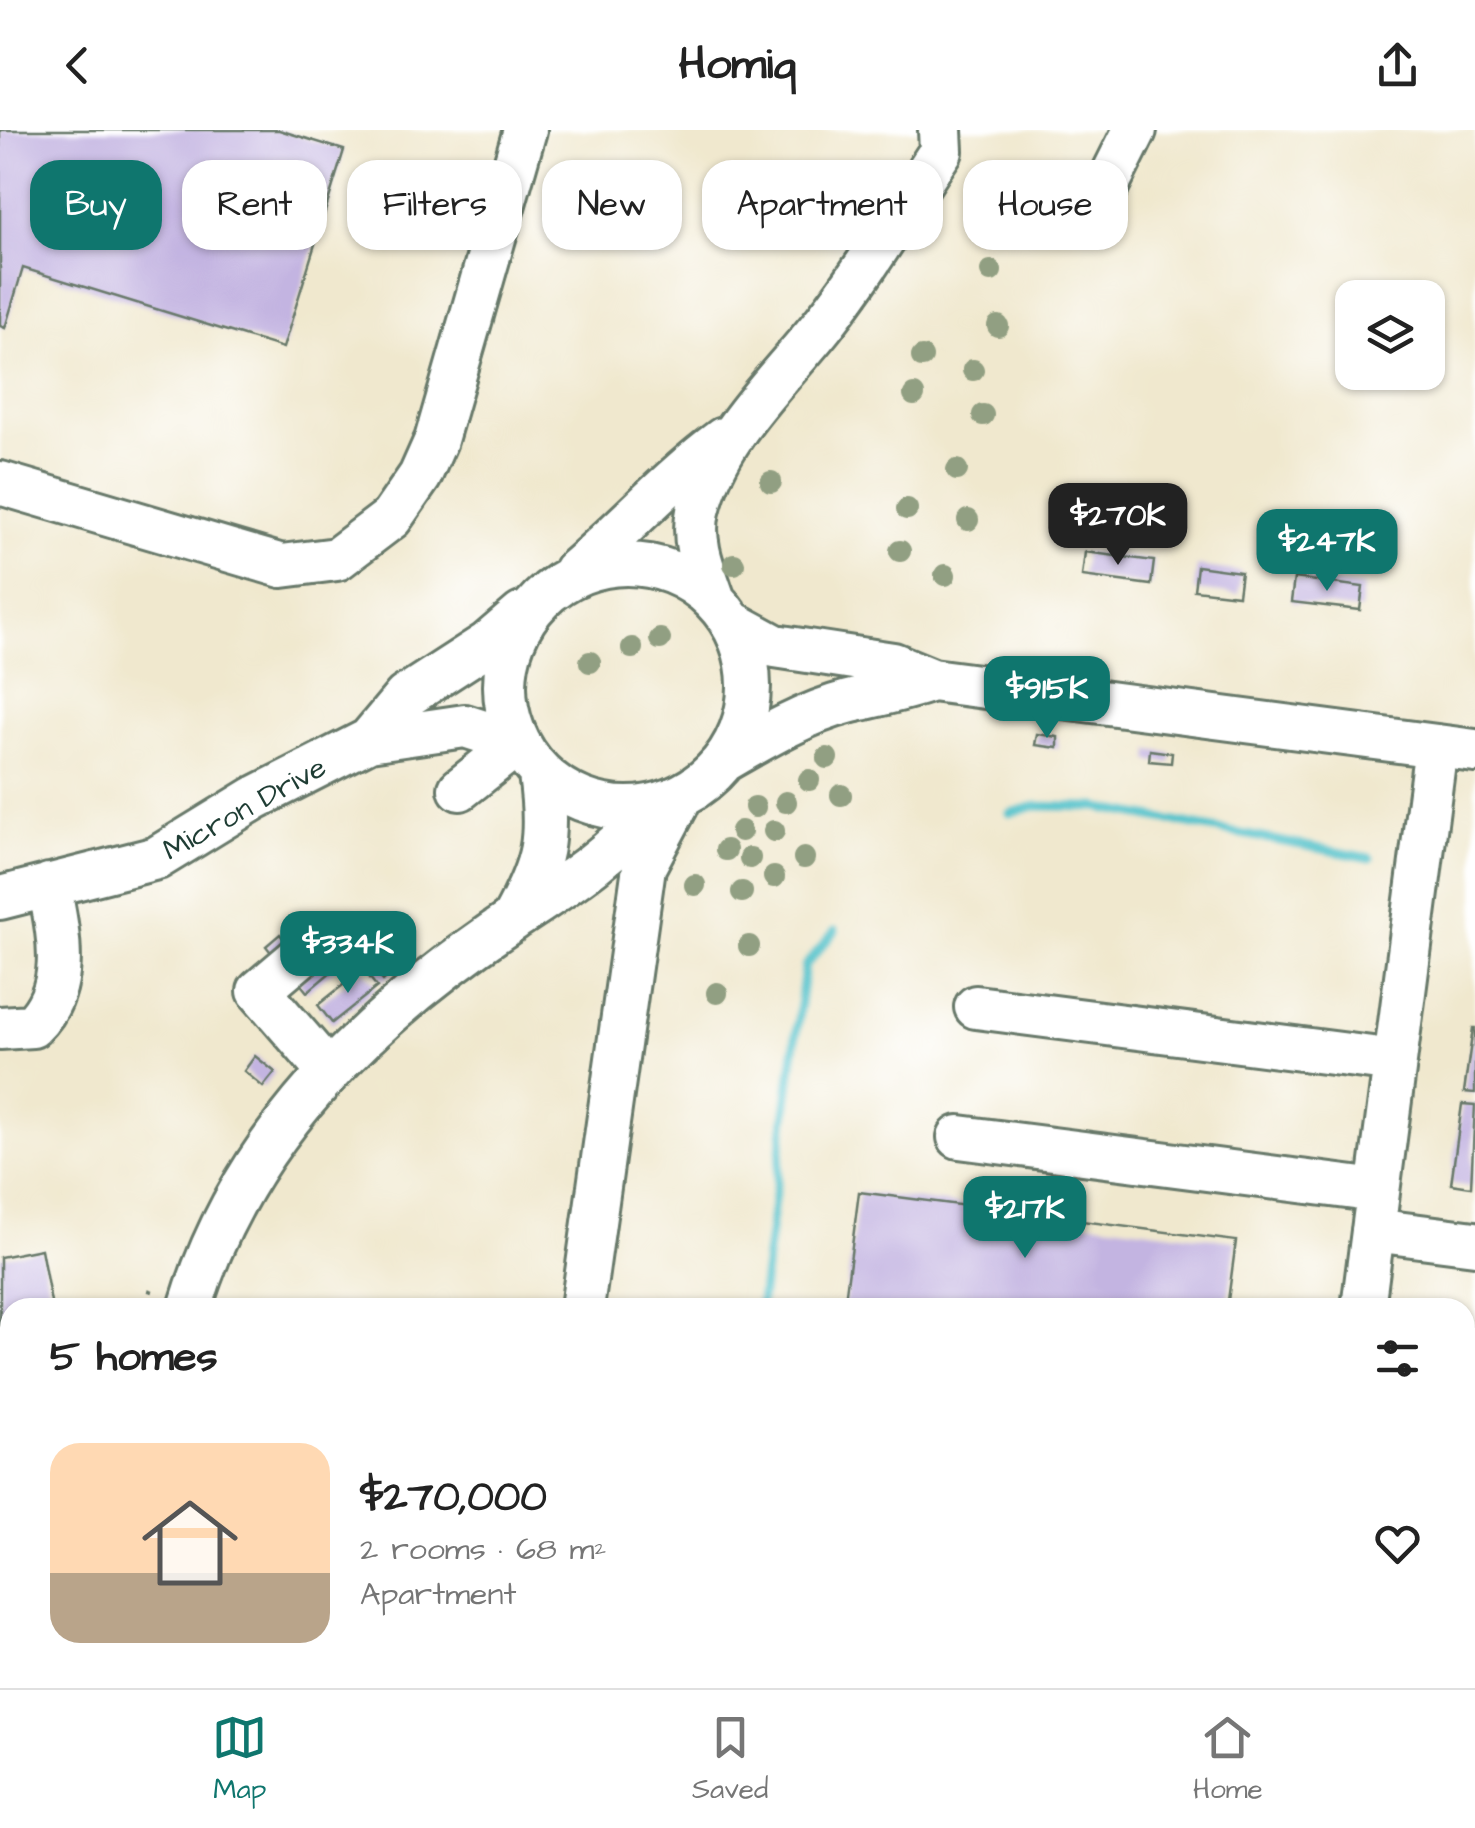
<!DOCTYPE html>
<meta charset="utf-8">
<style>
:root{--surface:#fff;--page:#f6f6f6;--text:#222;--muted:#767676;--line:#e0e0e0;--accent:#0f766e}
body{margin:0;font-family:"Architects Daughter",sans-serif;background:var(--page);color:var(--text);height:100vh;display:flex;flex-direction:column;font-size:38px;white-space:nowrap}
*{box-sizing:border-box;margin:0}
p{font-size:32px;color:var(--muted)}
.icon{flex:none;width:55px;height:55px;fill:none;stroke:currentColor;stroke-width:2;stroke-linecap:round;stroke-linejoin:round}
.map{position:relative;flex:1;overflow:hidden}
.panel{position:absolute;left:0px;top:1168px;width:1475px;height:392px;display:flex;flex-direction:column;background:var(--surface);border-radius:30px 30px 0 0;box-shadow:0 2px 8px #0004}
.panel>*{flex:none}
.guide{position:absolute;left:30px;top:30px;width:1415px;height:90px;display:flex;gap:20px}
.fabs{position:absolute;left:1335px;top:150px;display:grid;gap:20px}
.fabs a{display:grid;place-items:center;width:110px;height:110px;border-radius:20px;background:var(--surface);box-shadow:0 2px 8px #0004;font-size:50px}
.price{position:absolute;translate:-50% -85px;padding:0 22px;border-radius:20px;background:var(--accent);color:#fff;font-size:32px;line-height:65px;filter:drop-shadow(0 2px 5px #0008)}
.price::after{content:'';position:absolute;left:50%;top:60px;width:30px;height:22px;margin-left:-15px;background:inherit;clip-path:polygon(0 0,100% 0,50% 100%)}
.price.current{background:#222;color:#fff}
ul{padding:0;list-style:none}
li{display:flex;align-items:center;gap:30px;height:250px;padding:0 50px}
li span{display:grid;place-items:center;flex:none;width:280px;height:200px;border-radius:30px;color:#555}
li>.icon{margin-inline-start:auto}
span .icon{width:120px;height:120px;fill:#fffc;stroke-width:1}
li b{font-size:42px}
h2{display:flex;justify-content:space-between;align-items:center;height:120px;padding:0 50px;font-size:42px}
.chip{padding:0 35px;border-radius:30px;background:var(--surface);box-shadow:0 2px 8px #0004;font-size:35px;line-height:90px}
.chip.current{background:var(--accent);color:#fff}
header{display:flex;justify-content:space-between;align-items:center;height:130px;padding:0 50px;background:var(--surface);font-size:45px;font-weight:800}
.menu{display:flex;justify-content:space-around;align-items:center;height:140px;border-top:2px solid var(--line);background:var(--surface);font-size:28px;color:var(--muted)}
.menu a{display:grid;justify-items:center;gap:5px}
.menu .current{color:var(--accent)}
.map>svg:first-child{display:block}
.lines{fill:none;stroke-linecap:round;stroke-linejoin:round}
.stream{stroke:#55c2ca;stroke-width:9}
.building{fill:#c3b4e1}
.minor-casing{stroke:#68796a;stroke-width:48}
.path{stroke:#68796a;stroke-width:5;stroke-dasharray:8 8;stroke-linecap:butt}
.minor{stroke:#fff;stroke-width:42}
.tree{fill:#919f82}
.labels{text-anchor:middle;stroke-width:9;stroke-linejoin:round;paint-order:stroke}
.street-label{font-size:30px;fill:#1f3d34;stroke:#fff}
</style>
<header><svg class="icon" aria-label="back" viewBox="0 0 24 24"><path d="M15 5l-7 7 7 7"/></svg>Homiq<svg class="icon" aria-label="share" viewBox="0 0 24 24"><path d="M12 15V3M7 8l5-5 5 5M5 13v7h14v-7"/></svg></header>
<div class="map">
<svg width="1475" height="1558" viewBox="0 0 1475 1558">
<rect width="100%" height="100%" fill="#fff"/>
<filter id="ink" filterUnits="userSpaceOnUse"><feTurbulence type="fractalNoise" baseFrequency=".01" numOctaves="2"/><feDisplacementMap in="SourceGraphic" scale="20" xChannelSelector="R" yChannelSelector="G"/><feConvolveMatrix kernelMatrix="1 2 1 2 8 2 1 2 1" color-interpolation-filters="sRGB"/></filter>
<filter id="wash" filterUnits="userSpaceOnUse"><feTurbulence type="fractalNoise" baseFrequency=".0048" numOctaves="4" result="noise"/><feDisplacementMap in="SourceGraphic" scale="40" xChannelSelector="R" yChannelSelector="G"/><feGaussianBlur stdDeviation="2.25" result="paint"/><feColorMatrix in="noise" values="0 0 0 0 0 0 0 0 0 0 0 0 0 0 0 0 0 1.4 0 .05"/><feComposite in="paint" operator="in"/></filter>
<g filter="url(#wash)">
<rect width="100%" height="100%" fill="#f0e8ce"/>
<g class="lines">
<path class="stream" d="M1010,683L1035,676L1096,677L1370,728
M760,1178L805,836L835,801"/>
</g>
<g id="blocks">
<path class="building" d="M0,0H279L344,20L283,218L23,138L5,198L0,196Z
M1085,422L1154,431L1151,455L1082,446Z
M1197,436L1241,442L1238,465L1194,460Z
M1294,448L1363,457L1360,480L1291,472Z
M1037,604L1058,607V618L1035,615Z
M1150,620L1172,623L1171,633L1149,631Z
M280,804L291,819L277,830L266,816Z
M377,815L397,838L383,851L363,827Z
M342,816L350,826L307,862L299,852Z
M363,839L377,857L332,893L318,875Z
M1473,898H1475V963L1464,962Z
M255,926L275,942L263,957L244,941Z
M1462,974L1475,975L1471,1057L1451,1054Z
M859,1062L1236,1111L1227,1178H844Z
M41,1119L52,1178H10V1366L0,1368V1127Z
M1465,1196L1475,1197V1558H795L796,1550H1465Z"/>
</g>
</g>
<g filter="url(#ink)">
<use href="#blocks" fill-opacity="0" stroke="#68796a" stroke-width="2.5"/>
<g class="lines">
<g class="minor-casing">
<path id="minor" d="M1096,78L1135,0
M0,353L282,436L337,429L391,388L420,346L436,310L525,0
M505 556a122 122 0 1 1 244 0a122 122 0 1 1-244 0Z
M575,441C625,398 670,348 723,309
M714,470C704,441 691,412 698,381C716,305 779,251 825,192C867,138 903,78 941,21L940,0
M731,492L775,516L893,534L932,550L1475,621
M369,610L405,567L487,514L522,484
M725,630C763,608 805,583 848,572C877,565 904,560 932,550
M460,659L518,613
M0,768L157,728L255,668L369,610L465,596L518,613
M513,789C544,733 549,708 540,644
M317,812L259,861L329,942
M976,877L1395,931
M0,898L32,896C72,858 58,803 49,755
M959,1007L1378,1061
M1373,1100L1475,1113
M190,1178C241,1007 369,886 514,789C571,751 608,728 655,676
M582,1178L644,737L677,675
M1363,1178L1436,616
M219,1550L222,1558
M532,1558L533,1550"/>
</g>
<path class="path" d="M146,1178L151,1159
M484,1550L490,1558
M699,1550L704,1558"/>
<use href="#minor" class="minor"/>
</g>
<g class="tree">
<circle cx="1021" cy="85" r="11"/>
<circle cx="991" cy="141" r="11"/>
<circle cx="998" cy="196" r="11"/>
<circle cx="922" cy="227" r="11"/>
<circle cx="973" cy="240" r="11"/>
<circle cx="914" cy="265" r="11"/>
<circle cx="983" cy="285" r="11"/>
<circle cx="957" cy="340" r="11"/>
<circle cx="771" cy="352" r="11"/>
<circle cx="907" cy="379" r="11"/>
<circle cx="968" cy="390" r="11"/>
<circle cx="900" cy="421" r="11"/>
<circle cx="734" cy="434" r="11"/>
<circle cx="945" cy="445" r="11"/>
<circle cx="660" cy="509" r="11"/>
<circle cx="632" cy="518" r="11"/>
<circle cx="590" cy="532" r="11"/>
<circle cx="827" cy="628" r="11"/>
<circle cx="809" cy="650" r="11"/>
<circle cx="841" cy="665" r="11"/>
<circle cx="786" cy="672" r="11"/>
<circle cx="755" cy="677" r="11"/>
<circle cx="741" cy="701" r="11"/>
<circle cx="774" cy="701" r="11"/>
<circle cx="726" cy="720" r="11"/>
<circle cx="750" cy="728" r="11"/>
<circle cx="804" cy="728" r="11"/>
<circle cx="774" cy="747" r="11"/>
<circle cx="695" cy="755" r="11"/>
<circle cx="742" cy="762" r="11"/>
<circle cx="749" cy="816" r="11"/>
<circle cx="717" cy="863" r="11"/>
</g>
</g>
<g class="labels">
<g class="street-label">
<text transform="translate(244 678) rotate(-29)" y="10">Micron Drive</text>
</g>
</g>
</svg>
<div class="fabs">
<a><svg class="icon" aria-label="layers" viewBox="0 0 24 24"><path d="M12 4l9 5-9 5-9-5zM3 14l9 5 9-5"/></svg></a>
</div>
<b class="price current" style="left:1118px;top:438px">$270K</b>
<b class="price" style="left:1327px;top:464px">$247K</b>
<b class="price" style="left:1047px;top:611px">$915K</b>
<b class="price" style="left:348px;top:866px">$334K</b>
<b class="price" style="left:1025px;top:1131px">$217K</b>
<div class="guide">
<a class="chip current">Buy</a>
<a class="chip">Rent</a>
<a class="chip">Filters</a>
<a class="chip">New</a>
<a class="chip">Apartment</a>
<a class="chip">House</a>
</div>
<section class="panel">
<h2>5 homes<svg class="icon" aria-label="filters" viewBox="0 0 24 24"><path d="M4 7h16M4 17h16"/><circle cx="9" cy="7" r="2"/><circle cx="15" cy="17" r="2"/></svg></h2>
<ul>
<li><span style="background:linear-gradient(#ffd9b3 65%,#b9a48a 0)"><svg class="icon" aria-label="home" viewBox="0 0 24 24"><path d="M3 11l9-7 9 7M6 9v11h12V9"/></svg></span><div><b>$270,000</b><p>2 rooms · 68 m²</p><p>Apartment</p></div><svg class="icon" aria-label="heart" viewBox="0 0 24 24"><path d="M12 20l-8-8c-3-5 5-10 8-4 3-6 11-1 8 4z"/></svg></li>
</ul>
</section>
</div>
<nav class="menu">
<a class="current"><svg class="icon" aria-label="map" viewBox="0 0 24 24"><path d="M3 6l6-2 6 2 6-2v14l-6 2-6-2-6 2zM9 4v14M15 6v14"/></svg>Map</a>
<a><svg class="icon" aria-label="saved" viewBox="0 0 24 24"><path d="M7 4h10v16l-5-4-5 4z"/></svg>Saved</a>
<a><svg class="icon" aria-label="home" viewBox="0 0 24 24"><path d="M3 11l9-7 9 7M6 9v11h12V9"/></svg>Home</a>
</nav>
